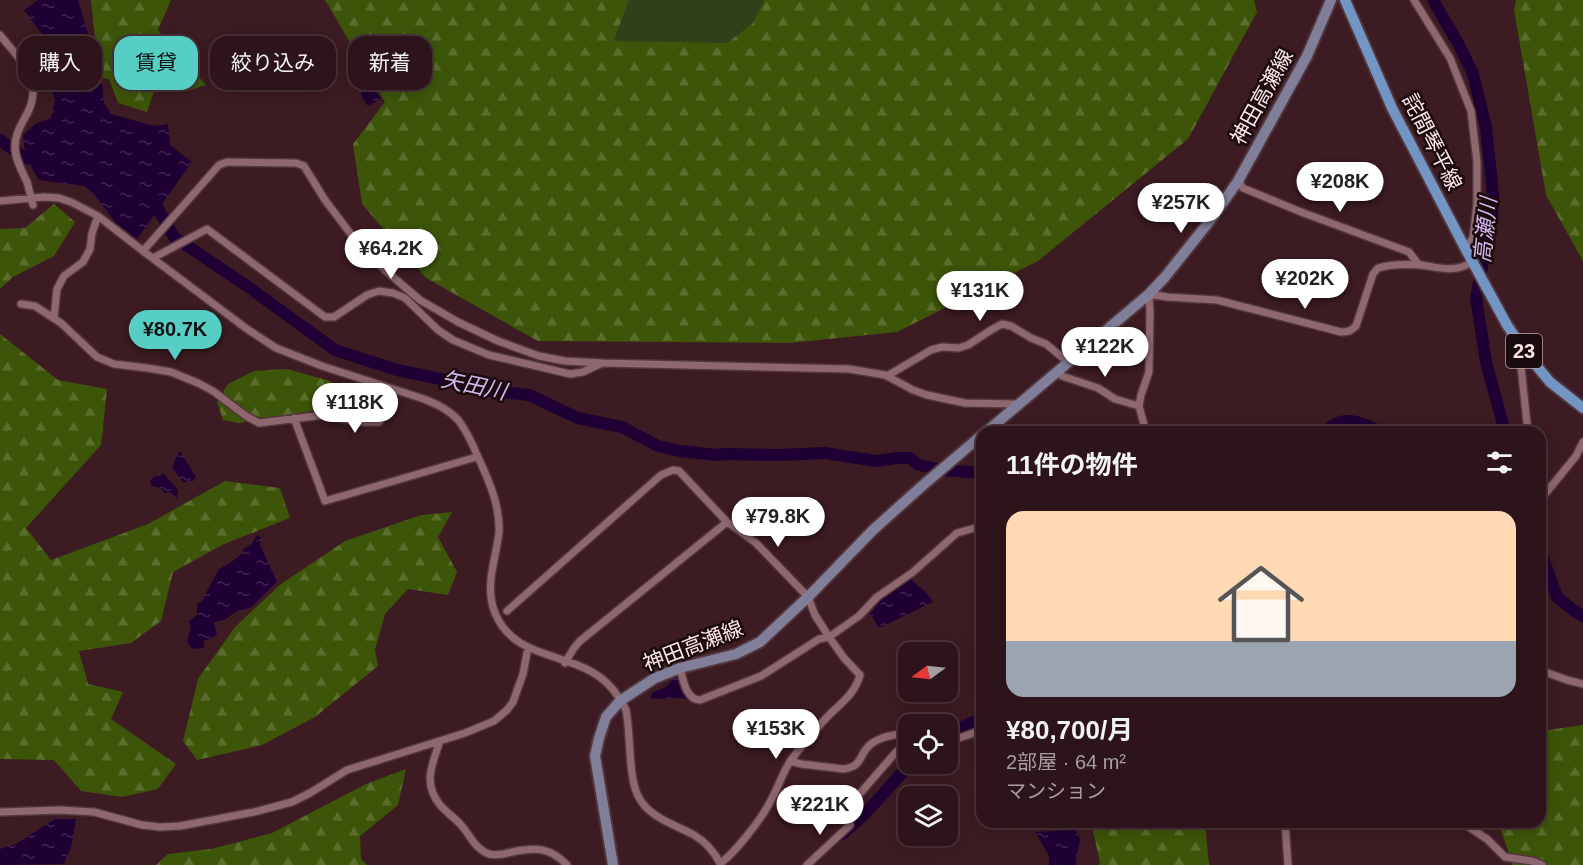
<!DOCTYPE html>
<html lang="ja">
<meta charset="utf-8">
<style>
:root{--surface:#2d141a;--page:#392127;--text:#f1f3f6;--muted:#a79ea2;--line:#483339;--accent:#56cec3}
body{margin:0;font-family:Helvetica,"Noto Sans JP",sans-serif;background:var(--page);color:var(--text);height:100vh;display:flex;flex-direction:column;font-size:22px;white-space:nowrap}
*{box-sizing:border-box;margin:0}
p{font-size:20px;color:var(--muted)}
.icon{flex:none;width:33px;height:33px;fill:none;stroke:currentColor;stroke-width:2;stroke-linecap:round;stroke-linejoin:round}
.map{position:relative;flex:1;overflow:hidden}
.panel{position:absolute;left:976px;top:426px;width:570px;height:402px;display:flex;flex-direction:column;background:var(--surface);border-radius:18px;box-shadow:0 3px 15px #0003,0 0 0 2px var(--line)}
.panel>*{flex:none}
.hud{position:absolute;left:18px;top:36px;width:570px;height:54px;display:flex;gap:12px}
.needle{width:39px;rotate:255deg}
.tools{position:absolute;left:898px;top:642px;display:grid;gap:12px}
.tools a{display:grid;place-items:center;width:60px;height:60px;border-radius:12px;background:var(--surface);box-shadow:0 3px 15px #0003,0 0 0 2px var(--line);font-size:30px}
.price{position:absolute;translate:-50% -51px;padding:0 14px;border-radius:21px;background:#fff;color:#222;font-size:20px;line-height:39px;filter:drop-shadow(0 2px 3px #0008)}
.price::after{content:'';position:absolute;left:50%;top:36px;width:18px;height:14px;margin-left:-9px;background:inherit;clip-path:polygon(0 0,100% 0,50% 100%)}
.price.current{background:var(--accent);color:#111}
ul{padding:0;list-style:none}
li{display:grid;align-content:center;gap:12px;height:318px;padding:0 30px}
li+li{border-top:2px solid var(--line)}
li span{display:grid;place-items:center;height:186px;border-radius:18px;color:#555}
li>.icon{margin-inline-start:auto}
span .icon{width:108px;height:108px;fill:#fffc;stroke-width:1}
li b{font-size:26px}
h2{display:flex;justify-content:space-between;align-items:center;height:72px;padding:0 30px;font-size:26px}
.pill{padding:0 21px;border-radius:18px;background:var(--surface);box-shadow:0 3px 15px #0003,0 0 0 2px var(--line);font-size:21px;line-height:54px}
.pill.current{background:var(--accent);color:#111}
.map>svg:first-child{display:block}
.forest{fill:url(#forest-firs)}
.park{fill:#32401a}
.water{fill:url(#water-ripples)}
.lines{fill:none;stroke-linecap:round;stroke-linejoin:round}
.river{stroke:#1f0034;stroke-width:12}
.minor-casing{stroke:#51363d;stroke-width:10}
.secondary-casing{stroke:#51363d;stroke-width:14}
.primary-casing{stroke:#51363d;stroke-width:14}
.minor{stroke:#8f676e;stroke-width:7}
.secondary{stroke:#817e99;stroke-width:10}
.primary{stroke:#7295c3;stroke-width:10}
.labels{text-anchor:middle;stroke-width:5;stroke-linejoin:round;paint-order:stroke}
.shield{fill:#1a0b0e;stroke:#b9a4a7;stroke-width:1.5}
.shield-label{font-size:20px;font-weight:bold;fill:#fde6e9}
.street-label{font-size:21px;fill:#fde6e9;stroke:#1a0b0e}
.water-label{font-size:22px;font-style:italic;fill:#d2b7ed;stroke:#1a0b0e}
</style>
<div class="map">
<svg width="1583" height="865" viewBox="0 0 1583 865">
<defs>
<pattern id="forest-firs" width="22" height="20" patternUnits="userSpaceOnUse" patternTransform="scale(1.5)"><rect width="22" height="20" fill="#3d5509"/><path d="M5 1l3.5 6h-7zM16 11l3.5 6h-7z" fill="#5a6d2d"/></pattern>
<pattern id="water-ripples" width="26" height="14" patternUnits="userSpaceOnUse" patternTransform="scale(1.5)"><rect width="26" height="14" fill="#1f0034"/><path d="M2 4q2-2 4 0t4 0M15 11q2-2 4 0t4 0" fill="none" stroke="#402551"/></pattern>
</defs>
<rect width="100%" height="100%" fill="#3c1b22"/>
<path class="forest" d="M91,0H171L158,30L206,85L187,91L157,82L147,112L118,103L109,79L87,76L78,62L96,47Z
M325,0H629L614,41L752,24L764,0H1254L1257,12L1188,139L1038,261L897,332L789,343L538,341L426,278L362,204L353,144L385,102Z
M1516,0H1583V261L1546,195L1514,10Z
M54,204L75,222L54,256L13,277L0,289V229L25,228Z
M0,334L58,380L107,389L101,445L26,528L51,560L148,524L225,481L280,488L290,518L224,544L173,572L161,621L131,643L79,651L88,684L123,692L111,719L176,764L158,789L122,797L81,791L54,760L0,759Z
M287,369L330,381L339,390L331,403L317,410L239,423L223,420L217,402L228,384L254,371Z
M452,512L438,537L457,572L448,595L408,589L385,614L375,650L378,666L315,717L262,745L197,760L183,741L198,679L235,627L281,584L345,541L421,515Z
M1583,725V865H1513L1498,822H1540L1541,731Z
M406,769L398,805L360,836L361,859L367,865H156L168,854L211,849L272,833L366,784Z
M1091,822H1205L1209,865H1099L1100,862Z"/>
<path class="park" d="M629,0H764L752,24L727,43L614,41Z"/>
<path class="water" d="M38,0H78L92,46L69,63L75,76L102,84L104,102L111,114L154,126L168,124L170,145L192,162L137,239L115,222L93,193L84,186L39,180C29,166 24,153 23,135L35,124L51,118L55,100L39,60L45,49L44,37L24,10Z
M366,86L375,91L381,98L369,106L366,104L361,95L363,88Z
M180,451L196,477L193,481H187L184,483L172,468L175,460Z
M163,473L178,490L177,498L170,492L164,493L161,488L152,486L150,480L156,476H160Z
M257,535L261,538L260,545L277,582L250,608L237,611L224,620L214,622L217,635L204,641V648L196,649L190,647L187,641L191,627L189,621L197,615V604L203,600L206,593L219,569L230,563L243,553V549L251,545Z
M910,578C917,586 928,592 933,602L879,628L870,614L881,600Z
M676,675L681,678L687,699C675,696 663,701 650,698L653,692L666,687Z
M55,819H76L71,847L64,864L0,865V849L16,844Z
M1076,830L1080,840L1075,865H1049V856L1035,832Z"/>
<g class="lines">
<path class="river" d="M1433,0L1459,45L1473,74L1486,127L1493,195L1492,214L1476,298L1486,362L1505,432
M0,140L25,158L43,160
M150,195L174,237L247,286L335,350L397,370L470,385L482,390L529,395L578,418L622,427L658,446L680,451L716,455L726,454L779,455L825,453L876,461L897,458H910L919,465L943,470L982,473
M1325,432C1342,413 1361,422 1381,432
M1540,550L1557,597L1573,610L1583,616
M948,734L982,718
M842,834L864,815L910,764"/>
<g class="minor-casing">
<path id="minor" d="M1414,0L1450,58L1471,111L1477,162V204L1473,238L1465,248
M0,35C19,59 44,79 28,112C22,123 15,134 15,147C15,159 22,171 27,182C29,189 31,197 33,205
M1238,181L1243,188L1301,212L1409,252L1419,265
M0,201L44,197L59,198L71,202L98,216L143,251L247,329L276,348L322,366L424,399C437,404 450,410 459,421C467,432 473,445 478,457C489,481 500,505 499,532C496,560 484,585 495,613C518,669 588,646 619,698C621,702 624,705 626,710C631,734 628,776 638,796C649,818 674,824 694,835C706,842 715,853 721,865
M143,251L219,165L227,162L296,163L304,166L325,200L353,237L386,271L420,300L458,322L498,341L539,356L565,361L603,363L849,369L885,375L913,390L927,395L965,403L1020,404
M153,258L207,229L325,317H334L367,295L379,291L393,293L405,298L438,330L453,340L489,355L570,374L583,372L600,364
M21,304L35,306L61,323L97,357L114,364L147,368L171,372L198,383L213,391L246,416L259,423L324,415L359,422H379L391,401
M54,318L57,289L64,276L83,262L90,249L92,233L98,216
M1525,352L1521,359V367L1528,432
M1058,371L1062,376L1098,388L1115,399L1139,406
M887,376L931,350L942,347L959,348L968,345L991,330L1002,324L1011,326L1031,338L1046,344L1068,362
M294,418L325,501L473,458
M1146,432L1139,406L1141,395L1149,372L1150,311L1149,294L1167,297L1217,300L1341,332C1348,332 1351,331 1356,326L1373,274L1378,268C1391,264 1408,264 1421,265C1442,268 1453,273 1473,262
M1540,484L1545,494L1576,456L1583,442
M507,611L661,475L673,470L679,471L727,522L756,543L808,597L815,615L829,637L859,616L877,597L913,572L957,533L982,526
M565,663L574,648L580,641L727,522
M680,668C683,679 686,700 700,700L761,676L819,639L829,637L844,658L860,675C854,698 834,707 820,725C809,738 797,750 788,765C781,777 777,790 770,802C761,820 736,851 721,863
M1540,670L1567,680L1583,684
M440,741C432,765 422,784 441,806C447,813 455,818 461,825C470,835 475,849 489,854C497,856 505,854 512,852C535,847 550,847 567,865
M948,742L982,730
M790,761L801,764L844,769C864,766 858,754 871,744C881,736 897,734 909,733
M0,812L60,810L94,812L142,825L160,827L180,826L254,812L292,802L310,793L347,770L465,733L494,721L507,710L513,702L523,674L527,653
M1285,822L1288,865
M1461,822L1487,839L1505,857L1532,861L1542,865
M807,865L850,825L844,812L896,752L909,741"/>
</g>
<g class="secondary-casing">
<path id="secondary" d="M986,432L1149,294L1165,277L1212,218L1238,181L1307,56L1331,0
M613,865L595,756L599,738L606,717L620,701L655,678L680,668L736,654L760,642L808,597L873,530L922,486L982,435"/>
</g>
<g class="primary-casing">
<path id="primary" d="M1345,0L1392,108L1465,248L1507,325L1525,352L1550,382L1583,408"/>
</g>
<use href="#minor" class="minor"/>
<use href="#secondary" class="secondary"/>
<use href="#primary" class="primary"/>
</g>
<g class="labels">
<rect class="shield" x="1506" y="334" width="36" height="34" rx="4.5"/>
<g class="shield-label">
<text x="1524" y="358">23</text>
</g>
<g class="street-label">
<text transform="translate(1262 97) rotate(-61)" y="7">神田高瀬線</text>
<text transform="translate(1432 142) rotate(63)" y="7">詫間琴平線</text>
<text transform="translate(693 646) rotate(-21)" y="7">神田高瀬線</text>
</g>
<g class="water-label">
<text transform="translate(1485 230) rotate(-84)" y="8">高瀬川</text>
<text transform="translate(474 385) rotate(12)" y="8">矢田川</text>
</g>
</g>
</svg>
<div class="tools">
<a><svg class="needle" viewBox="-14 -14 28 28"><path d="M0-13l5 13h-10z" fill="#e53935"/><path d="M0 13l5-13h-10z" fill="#a79ea2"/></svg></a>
<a><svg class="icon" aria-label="locate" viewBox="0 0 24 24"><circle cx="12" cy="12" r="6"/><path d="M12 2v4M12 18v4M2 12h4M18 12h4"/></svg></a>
<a><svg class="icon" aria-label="layers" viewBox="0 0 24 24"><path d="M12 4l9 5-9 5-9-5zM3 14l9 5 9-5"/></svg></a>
</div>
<b class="price" style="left:1340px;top:213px">¥208K</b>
<b class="price" style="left:1181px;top:234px">¥257K</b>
<b class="price" style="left:391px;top:280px">¥64.2K</b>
<b class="price" style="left:1305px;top:310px">¥202K</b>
<b class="price" style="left:980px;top:322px">¥131K</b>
<b class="price current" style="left:175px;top:361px">¥80.7K</b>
<b class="price" style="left:1105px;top:378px">¥122K</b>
<b class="price" style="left:355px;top:434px">¥118K</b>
<b class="price" style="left:778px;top:548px">¥79.8K</b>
<b class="price" style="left:776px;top:760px">¥153K</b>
<b class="price" style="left:820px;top:836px">¥221K</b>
<div class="hud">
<a class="pill">購入</a>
<a class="pill current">賃貸</a>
<a class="pill">絞り込み</a>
<a class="pill">新着</a>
</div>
<section class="panel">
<h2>11件の物件<svg class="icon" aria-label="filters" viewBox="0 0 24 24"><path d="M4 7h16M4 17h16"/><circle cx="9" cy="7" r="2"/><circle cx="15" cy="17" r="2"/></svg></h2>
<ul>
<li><span style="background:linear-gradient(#ffd9b3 70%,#9aa5b1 0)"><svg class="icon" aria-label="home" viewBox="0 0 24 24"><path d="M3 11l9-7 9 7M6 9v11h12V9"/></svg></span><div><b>¥80,700/月</b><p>2部屋 · 64 m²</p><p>マンション</p></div></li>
</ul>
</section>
</div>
